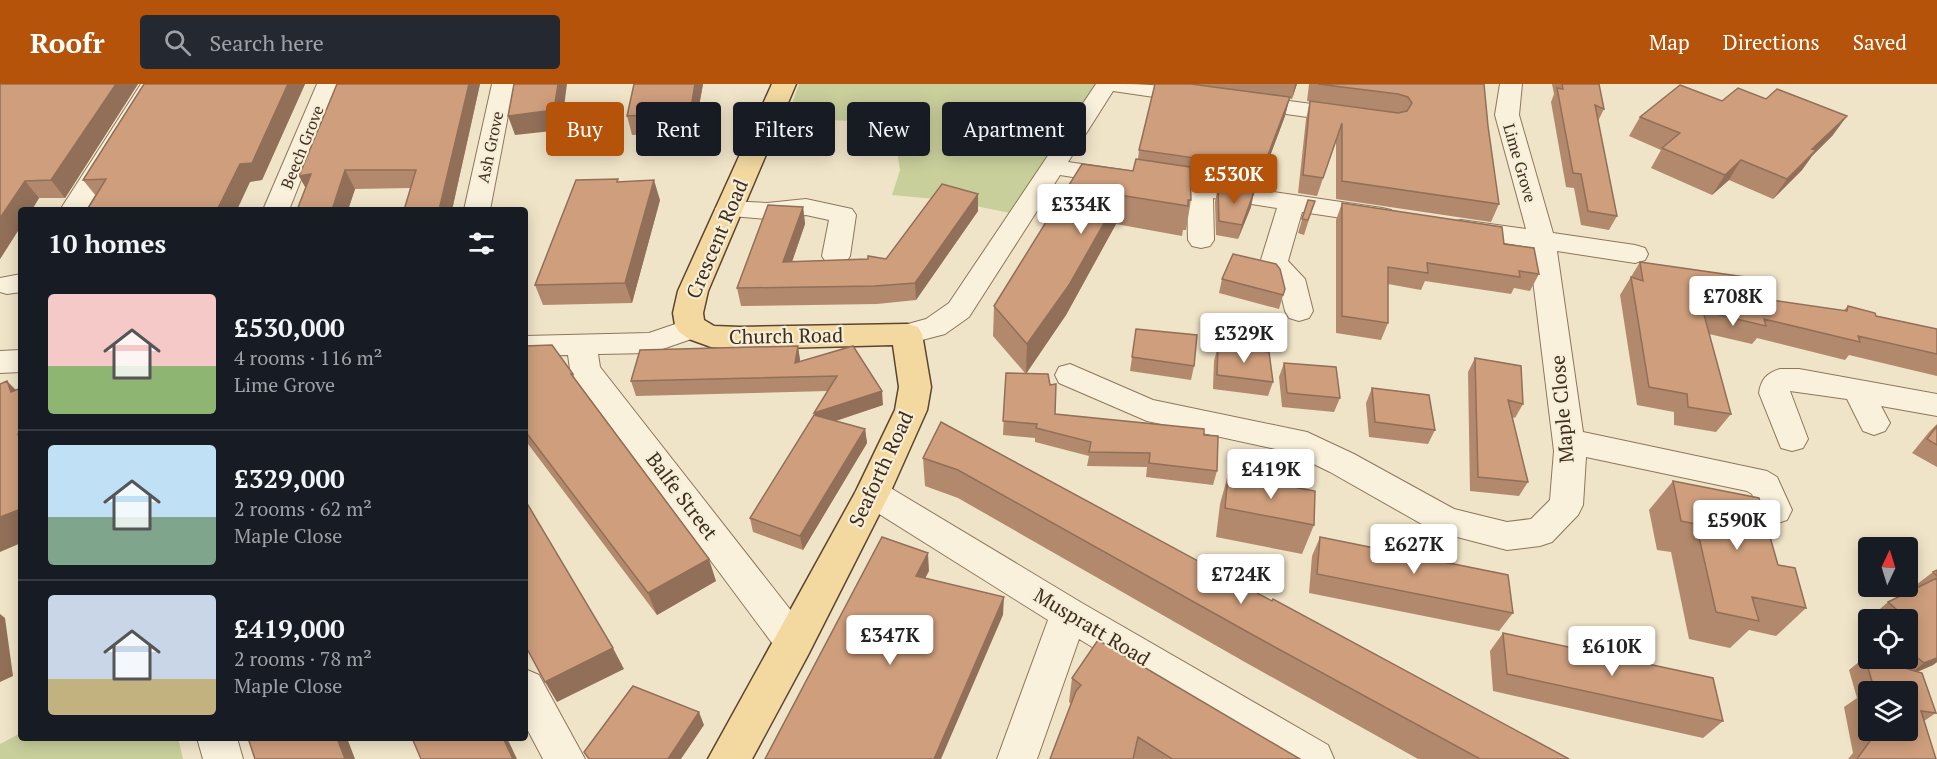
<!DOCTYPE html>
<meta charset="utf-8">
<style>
:root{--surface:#171b24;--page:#242831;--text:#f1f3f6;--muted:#9ea1a6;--line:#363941;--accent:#b45309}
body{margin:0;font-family:"PT Serif",serif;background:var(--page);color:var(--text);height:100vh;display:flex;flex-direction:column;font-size:22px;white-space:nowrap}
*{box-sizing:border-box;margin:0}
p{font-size:20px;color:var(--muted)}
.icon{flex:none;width:33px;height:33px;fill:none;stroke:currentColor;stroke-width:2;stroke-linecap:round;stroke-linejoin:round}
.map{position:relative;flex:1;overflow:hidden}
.panel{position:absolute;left:18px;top:123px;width:510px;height:534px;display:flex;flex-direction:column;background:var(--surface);border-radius:6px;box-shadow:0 3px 15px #0003}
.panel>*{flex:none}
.hud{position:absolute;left:546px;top:18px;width:570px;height:54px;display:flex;gap:12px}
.needle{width:39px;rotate:4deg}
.buttons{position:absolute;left:1858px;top:453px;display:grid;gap:12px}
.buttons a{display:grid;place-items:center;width:60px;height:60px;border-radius:6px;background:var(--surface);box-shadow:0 3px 15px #0003;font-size:30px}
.price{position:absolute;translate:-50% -51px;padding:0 14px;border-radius:6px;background:#fff;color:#222;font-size:20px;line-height:39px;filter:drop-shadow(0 2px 3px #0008)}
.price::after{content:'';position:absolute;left:50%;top:36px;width:18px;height:14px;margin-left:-9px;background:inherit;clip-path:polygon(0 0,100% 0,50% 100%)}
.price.selected{background:var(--accent);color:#fff}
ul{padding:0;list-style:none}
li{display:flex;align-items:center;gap:18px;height:150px;padding:0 30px}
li+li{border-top:2px solid var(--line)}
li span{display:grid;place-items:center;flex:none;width:168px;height:120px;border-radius:6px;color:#555}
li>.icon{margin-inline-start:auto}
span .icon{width:72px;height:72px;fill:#fffc;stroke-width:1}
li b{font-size:26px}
h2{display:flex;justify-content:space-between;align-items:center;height:72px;padding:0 30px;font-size:26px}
.chip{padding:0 21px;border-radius:6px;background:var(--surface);box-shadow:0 3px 15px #0003;font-size:21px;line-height:54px}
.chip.selected{background:var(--accent);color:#fff}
header{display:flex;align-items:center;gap:36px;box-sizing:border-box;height:84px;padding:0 30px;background:var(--accent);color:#fff}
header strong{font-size:28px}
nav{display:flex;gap:33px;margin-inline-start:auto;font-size:21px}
.search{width:420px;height:54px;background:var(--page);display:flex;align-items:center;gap:15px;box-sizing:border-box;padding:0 21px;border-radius:6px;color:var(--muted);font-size:22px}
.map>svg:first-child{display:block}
.green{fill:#c9cf9b}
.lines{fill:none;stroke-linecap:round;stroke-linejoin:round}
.minor-casing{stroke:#8d765c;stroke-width:2}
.major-casing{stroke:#5b4430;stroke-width:3}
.minor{fill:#faf1dc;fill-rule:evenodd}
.major{fill:#f3d9a0;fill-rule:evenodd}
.wall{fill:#b2896c;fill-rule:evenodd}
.shaded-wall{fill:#916f58}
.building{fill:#cf9f7d;stroke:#916f58;stroke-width:1.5}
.labels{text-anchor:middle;stroke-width:4.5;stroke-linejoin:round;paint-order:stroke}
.far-street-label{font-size:16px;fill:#3d2e20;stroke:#f7eed8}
.street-label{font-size:20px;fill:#3d2e20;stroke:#f7eed8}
</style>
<header>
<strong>Roofr</strong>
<div class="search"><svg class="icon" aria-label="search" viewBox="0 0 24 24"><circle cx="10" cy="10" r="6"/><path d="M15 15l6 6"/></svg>Search here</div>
<nav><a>Map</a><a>Directions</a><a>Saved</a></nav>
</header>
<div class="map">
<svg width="1937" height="675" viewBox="0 0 1937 675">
<rect width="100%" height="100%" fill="#f0e4c8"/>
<path class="green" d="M799,0H1097L1010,129L946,116L892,111L900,86L893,39L787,34Z
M21,649V654H178L183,675H0V660Z"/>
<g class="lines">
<g class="minor-casing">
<path id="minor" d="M141,0H163L86,126H60Z
M317,0H339L289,126H263Z
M492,0H514L490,126H464Z
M1096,0C1132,0 1168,0 1203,7L1206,12L1203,17L1195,19L1113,7L1068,78L1382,124L1391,126L1395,132L1391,138L1382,140L1302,128L1288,177L1305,195L1313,227L1309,234L1299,237L1289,234L1285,227L1278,198L1260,179L1277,124L1213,114L1214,156L1210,162L1201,164L1192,162L1188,156L1187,111L1060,91L969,233L945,250L907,260L897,257L892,250L897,243L926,235L949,219Z
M1500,0H1522L1519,31L1553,149L1635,161L1645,164L1648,170L1645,176L1635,179L1557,167L1583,348L1767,387L1777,393L1792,426L1787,436L1775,440L1763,436L1752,410L1747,407L1586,373L1583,421L1578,431L1552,458L1540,462L1507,466L1434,447L1330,388L1289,368L1147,337L1059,299L1055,291L1059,283L1070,280L1153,316L1307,348L1354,370L1454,425L1507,438L1531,435L1550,416L1554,367L1529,163L1461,152L1452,150L1448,144L1452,138L1461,136L1526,145L1495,31Z
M1244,11L1350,25L1358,27L1362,32L1358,37L1350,39L1236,23L1233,18L1236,13Z
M806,115L852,125L856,131L850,172L846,178L836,181L826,178L822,172L829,136L806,131L767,135L719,131L715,125L719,119L728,117L767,119Z
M21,190V208L7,210L0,208V194Z
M693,234L703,237L707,244L703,251L651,269L598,270L600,283L807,547L813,559L807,571L794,576L781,571L574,293L570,285L568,271L525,272V252L649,249Z
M21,266V288L0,289V267Z
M1780,285H1799L1937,310V332L1881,322L1890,339L1885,347L1874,351L1863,347L1847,315L1790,307L1808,355L1803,364L1792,367L1781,364L1759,309C1761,295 1767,289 1780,285Z
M872,396L884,400L1082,519L1328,661L1334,675H1277L1079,555L1037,675H997L1048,536L860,418L855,409L860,400Z
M525,585L539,591L585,675H543L525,641Z
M197,654H237L243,675H203Z"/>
</g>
<g class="major-casing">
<path id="major" d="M772,0H796L708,207L703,229L704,236L714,242L740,243L907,240L918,243L922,250L931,303L927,326L890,409L808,571L752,675H708L856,407L895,326L899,303L893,261L740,265L711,263L689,255L679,248L675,241L673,229L678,207Z"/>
</g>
<use href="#minor" class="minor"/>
<use href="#major" class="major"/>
</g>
<path class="wall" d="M0,0H138L65,114H39L0,175Z
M144,0H305L262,96L96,112L83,96Z
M480,0L452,126H404L411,104L355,105L348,126H297L306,104L299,92Z
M634,0H703L694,49L632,51L627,32Z
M1155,0H1297L1292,15L1289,14L1285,32L1258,104L1191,94V116L1186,146H1183L1182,152L1116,140L1066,231L1026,289L1050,301L1055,330L1204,351L1217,387L1213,401L1146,393L1147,383L1087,382L1089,372L1035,358V354L1003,351L1006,289H1025L993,252L994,222L1133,87L1138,75L1139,66Z
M1309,0H1484L1488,42L1499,120L1491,138L1336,115V56L1317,112L1298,109L1306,35L1310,17L1393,28L1307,17Z
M1552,0H1599L1604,25L1598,37L1617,132L1609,146L1581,141L1574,104L1566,103L1551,18L1554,10Z
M1722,17L1833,51L1812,72L1802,86L1773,115L1729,96L1712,111L1651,84L1661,66L1629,52L1640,33Z
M619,98L660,116L632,219L543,221L535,201Z
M1218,103L1251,123L1238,155L1216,151L1215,118Z
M978,110V127L916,216L877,220L741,222L737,204L803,123L805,140L792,178L886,175Z
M1308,116L1315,117L1304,151L1298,149Z
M1342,119L1504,160L1539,190L1530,207L1514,204L1511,210L1425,197L1421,206L1388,200V239L1381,256L1336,249V136Z
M1640,178L1758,214L1843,227L1848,222L1876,232L1937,245V292L1849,271L1845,276L1757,254L1752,260L1709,250L1731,330L1716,348L1674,341V328L1637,321L1620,211Z
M1222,195L1285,205L1279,225L1219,209Z
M1136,245L1194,282L1191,296L1130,287Z
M525,262L573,290L576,297L716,497L657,531L525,356Z
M798,262L800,278L853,262L883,321L836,337L865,345L867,359L803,466L753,448L750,434L815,331L828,307L636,312L631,297Z
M1218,262L1273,298L1268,312L1213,305L1214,277Z
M1475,274L1523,320L1515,334L1512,333L1528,398L1519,412L1470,407L1468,288Z
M1284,279L1340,314L1334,328L1282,323L1279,293Z
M1372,304L1435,346L1428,360L1369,353L1366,319Z
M941,338L1272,517L1569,675H1418L1243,577L958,414L925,402L923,374Z
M1937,340V383L1912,369L1929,348Z
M1228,391L1314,441L1302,470L1216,453L1220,420Z
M1673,397L1778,481L1806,524L1776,552L1749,546L1730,564L1689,555L1671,468L1657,466L1649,426Z
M1320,453L1513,529L1499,547L1309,509L1312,472Z
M1937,486V578L1933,581L1917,588L1936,629L1924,637L1936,675H1848L1853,669L1844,623L1857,614L1849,586L1865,573L1895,581L1887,574H1908V536H1877L1873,531L1888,518L1918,503L1916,501L1933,488ZM1869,608H1908L1869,646Z
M1869,547V559L1862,553Z
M1503,549L1723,637L1703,654L1493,607L1490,567Z
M1072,594L1300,675H1050L1071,620L1069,618Z"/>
<path class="shaded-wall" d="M116,0H138L65,114L51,96Z
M288,0H305L262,96L250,98L237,126H217L240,80Z
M469,0H480L452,126H439Z
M558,0H567L561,46L515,51L508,32Z
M695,0H703L694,49L690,29Z
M1295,0H1297L1292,15Z
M1290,13L1285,32L1258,104L1263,84Z
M1847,32L1833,51L1812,72L1802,86L1773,115L1787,95L1812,65Z
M1741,76L1729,96L1712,111L1725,91Z
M345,86L355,105L348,126H332Z
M311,90L309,110L299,92Z
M654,96L660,116L632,219L625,199Z
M25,97L39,114L32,126H21V142L0,175V134Z
M1254,108L1251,123L1238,155L1242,141Z
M978,110V127L916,216L915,199Z
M1120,111L1116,140L1066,231L1026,290L1027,260Z
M803,123L805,140L786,195L783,178Z
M798,262L800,276L798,293L795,279Z
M7,297L21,311L11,308Z
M882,307L883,321L817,343L814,329Z
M865,345L867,359L803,466L800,452Z
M21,349V361L18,350Z
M21,425V459L0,468V433Z
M928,469L929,487L917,510L916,492Z
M709,475L716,497L657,531L648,509Z
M1004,513L1003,531L941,675H934Z
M0,530L5,534L13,592L0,598Z
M613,564L624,585L557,618L545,598Z
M1937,574V578L1933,581L1907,592L1924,579Z
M699,628L704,641L681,675H668Z
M337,654H347L355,675H345Z
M503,654H507L517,675H513Z"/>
<path class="building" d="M0,0H116L51,96L25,97L0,134Z
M144,0H288L252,79L240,80L217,126H87L106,95L83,96Z
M337,0H469L439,126H404L416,86H345L332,126H297L311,90L299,92Z
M514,0H558L554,26L508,32Z
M634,0H695L690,29L627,32Z
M1155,0H1191L1290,13L1263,84L1139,66Z
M1318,0H1484L1488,42L1499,120L1342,97V39L1323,94L1303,91L1310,17L1398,29L1407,27L1412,19L1408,13L1398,10Z
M1562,0H1599L1604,25L1595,21L1617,132L1588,127L1581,90L1573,89L1557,4L1563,5Z
M1680,1L1722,17L1738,4L1766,15L1777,5L1847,32L1812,65L1816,66L1787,95L1741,76L1725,91L1662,64L1680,49L1640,33Z
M1136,75L1190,83L1191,116H1188V122L1120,111L1069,201L1027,260L994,222L1082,80L1133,87Z
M618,95L617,98L654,96L625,199L535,201L576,96Z
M942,100L978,110L915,199L875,202L737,204L768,121L803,123L783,178L868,175V172L886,175Z
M1218,103L1254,108L1242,141L1219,137Z
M1308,116L1315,117L1308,136L1302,135Z
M1342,119L1502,143L1504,160L1534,164L1539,190L1519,187L1520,193L1427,179L1428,189L1388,183V239L1342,232Z
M1233,170L1276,180L1280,185L1285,205L1283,211L1222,195Z
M1640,178L1752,194L1758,214L1847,227L1848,222L1875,229L1876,232L1937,245V270L1858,252L1860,258L1764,235L1766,242L1703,227L1731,330L1688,323L1687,310L1649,303L1631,193L1643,197Z
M1136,245L1197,251L1194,282L1132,273Z
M552,261L573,290H571L709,475L648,509L525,347V262Z
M798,262L795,279L853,262L882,307L814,329L837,292L631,297L640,266Z
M1218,262L1269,268L1273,298L1217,291Z
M1475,274L1521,282L1523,320L1508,316L1528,398L1478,393Z
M1284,279L1336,283L1340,314L1287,309Z
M1006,289L1048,290L1050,301L1056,300L1055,330L1204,345V351L1218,352L1217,387L1149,379L1150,369L1089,368L1091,358L1036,344L1037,340L1003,337Z
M7,297L11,308L21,304V349L18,350L21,361V425L0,433V300Z
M1372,304L1429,311L1435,346L1375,338Z
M814,331L865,345L800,452L750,434Z
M941,338L1272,517L1273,515L1569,675H1480L1253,551L958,386L923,374Z
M1937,342V361L1927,355Z
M1228,391L1315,407L1314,441L1225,424Z
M1673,397L1759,414L1778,481L1795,484L1806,524L1752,513L1759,537L1716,528L1696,440L1681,437Z
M525,416L613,564L545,598L525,561Z
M882,453L928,469L916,492L1004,513L934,675H765Z
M1320,453L1508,491L1513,529L1317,490Z
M1937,486V492L1933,488Z
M1937,494V574L1924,579L1908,566V536H1884L1897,526L1888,518Z
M1503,549L1713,594L1723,637L1507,590Z
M1098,556L1300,675H1172L1138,653L1133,675H1050L1076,607L1081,601L1072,594Z
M1865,573L1922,589L1936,629L1921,627L1936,675H1857L1870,657L1860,611L1869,612V646H1908V608H1875Z
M633,602L699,628L668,675H589L584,668Z
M248,654H337L345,675H255Z
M412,654H503L513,675H421Z"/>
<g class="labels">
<g class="far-street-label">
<text transform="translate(302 63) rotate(-68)" y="6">Beech Grove</text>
<text transform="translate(490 63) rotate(-78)" y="6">Ash Grove</text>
<text transform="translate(1520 79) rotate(74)" y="6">Lime Grove</text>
</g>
<g class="street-label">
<text transform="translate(717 155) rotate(-67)" y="7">Crescent Road</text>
<text transform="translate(786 252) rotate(-1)" y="7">Church Road</text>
<text transform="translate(1562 325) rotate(-95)" y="7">Maple Close</text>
<text transform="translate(881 385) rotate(-65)" y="7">Seaforth Road</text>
<text transform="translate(682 412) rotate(53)" y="7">Balfe Street</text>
<text transform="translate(1092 543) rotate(31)" y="7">Muspratt Road</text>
</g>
</g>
</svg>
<div class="buttons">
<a><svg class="needle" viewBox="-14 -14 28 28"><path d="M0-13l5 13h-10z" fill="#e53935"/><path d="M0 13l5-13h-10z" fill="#9ea1a6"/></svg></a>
<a><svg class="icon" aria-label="locate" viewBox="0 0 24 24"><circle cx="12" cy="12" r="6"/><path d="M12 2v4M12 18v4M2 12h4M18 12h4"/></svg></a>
<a><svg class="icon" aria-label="layers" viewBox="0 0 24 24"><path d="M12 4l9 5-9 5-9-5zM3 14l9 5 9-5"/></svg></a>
</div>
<b class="price selected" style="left:1234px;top:121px">£530K</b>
<b class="price" style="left:1081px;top:151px">£334K</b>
<b class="price" style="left:1733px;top:243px">£708K</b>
<b class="price" style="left:1244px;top:280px">£329K</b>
<b class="price" style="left:1271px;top:416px">£419K</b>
<b class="price" style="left:1737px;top:467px">£590K</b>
<b class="price" style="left:1414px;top:491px">£627K</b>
<b class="price" style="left:1241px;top:521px">£724K</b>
<b class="price" style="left:890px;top:582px">£347K</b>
<b class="price" style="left:1612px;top:593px">£610K</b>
<div class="hud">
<a class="chip selected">Buy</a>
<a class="chip">Rent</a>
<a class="chip">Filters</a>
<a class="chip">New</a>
<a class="chip">Apartment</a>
</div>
<section class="panel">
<h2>10 homes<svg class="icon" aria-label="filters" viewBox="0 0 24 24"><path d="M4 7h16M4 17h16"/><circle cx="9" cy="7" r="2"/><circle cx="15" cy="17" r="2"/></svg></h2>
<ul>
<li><span style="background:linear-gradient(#f6c9c9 60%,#8fb573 0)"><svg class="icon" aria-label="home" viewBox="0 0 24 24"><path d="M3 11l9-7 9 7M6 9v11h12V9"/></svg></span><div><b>£530,000</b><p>4 rooms · 116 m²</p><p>Lime Grove</p></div></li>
<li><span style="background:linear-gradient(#bfe0f5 60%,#7fa58c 0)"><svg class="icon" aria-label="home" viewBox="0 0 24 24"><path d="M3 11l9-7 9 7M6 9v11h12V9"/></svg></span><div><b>£329,000</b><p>2 rooms · 62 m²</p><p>Maple Close</p></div></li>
<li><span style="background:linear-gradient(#c9d6e8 70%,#c2b280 0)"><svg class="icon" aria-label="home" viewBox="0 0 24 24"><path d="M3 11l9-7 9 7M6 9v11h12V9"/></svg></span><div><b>£419,000</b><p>2 rooms · 78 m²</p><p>Maple Close</p></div></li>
</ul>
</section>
</div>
